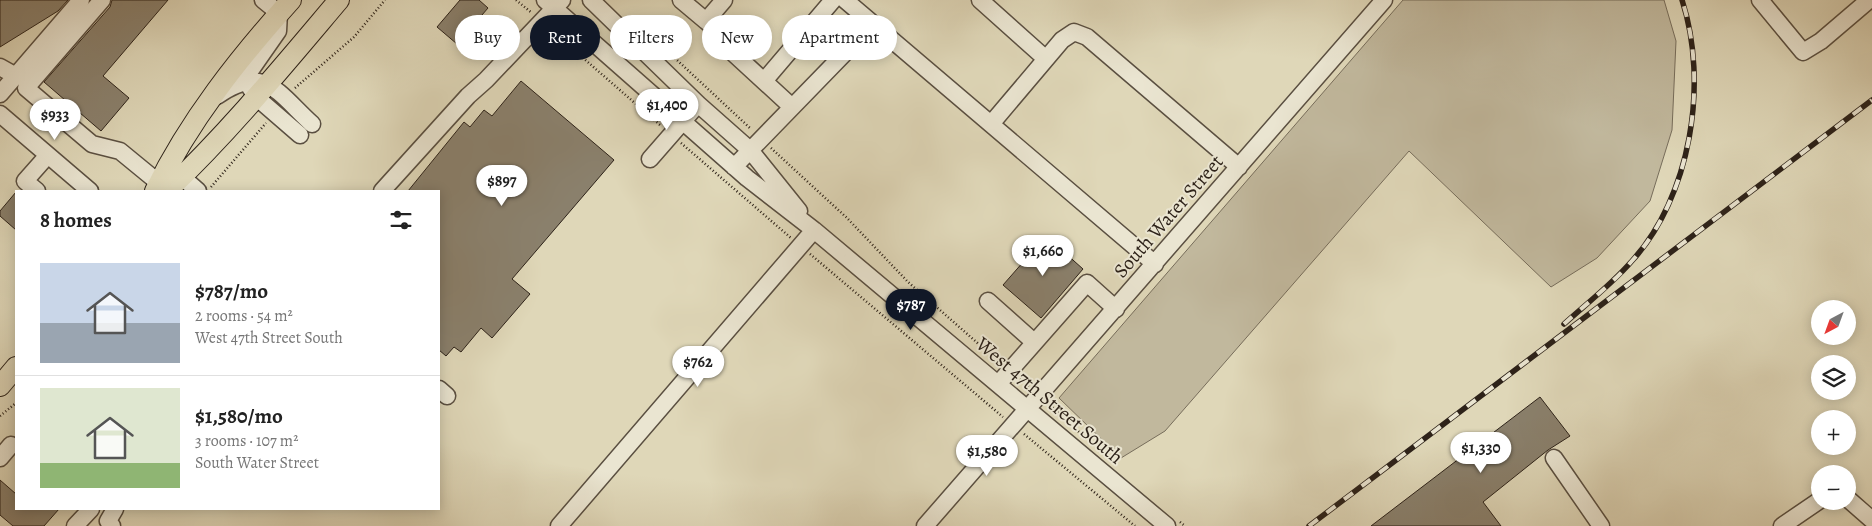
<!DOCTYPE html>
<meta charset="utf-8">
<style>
:root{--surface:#fff;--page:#f6f6f6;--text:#222;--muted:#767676;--line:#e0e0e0;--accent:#111827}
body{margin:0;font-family:Alegreya,serif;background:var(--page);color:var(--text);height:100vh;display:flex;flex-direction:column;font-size:19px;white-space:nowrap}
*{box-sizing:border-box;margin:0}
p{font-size:16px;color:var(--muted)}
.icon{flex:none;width:28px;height:28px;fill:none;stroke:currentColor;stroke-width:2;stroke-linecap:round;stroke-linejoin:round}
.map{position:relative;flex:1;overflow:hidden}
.details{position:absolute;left:15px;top:190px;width:425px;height:320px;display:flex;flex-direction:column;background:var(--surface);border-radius:0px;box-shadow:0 2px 12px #0003}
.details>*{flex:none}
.hud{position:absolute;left:455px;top:15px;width:475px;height:45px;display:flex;gap:10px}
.needle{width:32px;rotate:221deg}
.fabs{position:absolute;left:1811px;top:300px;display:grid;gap:10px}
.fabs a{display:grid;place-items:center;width:45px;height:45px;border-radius:50%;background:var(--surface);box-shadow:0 2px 12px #0003;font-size:25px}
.price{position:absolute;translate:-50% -42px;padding:0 11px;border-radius:18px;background:#fff;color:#222;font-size:16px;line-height:32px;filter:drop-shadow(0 1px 2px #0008)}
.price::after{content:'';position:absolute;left:50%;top:30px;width:15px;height:11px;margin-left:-8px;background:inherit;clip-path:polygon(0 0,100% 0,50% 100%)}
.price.active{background:var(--accent);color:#fff}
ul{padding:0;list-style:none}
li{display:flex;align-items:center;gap:15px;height:125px;padding:0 25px}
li+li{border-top:1px solid var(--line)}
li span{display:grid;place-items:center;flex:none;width:140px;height:100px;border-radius:0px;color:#555}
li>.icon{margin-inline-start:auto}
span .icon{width:60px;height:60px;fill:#fffc;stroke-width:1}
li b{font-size:21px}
h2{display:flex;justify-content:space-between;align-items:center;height:60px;padding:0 25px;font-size:21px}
.pill{padding:0 18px;border-radius:22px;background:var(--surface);box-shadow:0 2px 12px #0003;font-size:18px;line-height:45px}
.pill.active{background:var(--accent);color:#fff}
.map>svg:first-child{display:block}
.green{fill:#c1b89d;stroke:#776d5b}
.building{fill:#8a806c;stroke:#2d2219}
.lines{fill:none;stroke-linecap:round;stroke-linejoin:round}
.minor-casing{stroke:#5a4f41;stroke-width:19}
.major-casing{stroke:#2d2219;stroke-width:22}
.path{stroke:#2d2219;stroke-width:2.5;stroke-dasharray:1 2.5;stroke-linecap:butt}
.minor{stroke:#eae5d1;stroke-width:16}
.major{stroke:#dfd7b8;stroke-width:20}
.rail-casing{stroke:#2d2219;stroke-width:5.5}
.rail{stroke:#eae5d1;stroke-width:4;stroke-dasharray:11;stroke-linecap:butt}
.labels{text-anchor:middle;stroke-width:4;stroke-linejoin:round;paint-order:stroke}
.street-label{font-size:20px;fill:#2d2219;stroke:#eae5d1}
</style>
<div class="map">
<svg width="1872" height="526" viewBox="0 0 1872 526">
<rect width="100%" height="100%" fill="#dfd7b8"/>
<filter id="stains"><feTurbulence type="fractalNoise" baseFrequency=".004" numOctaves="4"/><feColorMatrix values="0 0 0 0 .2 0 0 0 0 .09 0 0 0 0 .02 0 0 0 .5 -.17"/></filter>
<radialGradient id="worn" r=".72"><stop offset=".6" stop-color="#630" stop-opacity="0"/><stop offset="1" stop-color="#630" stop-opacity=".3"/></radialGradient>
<path class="green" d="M1403,0H1664L1676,41L1672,130L1650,201L1597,258L1551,287L1409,151L1165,431L1121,458L1059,398Z"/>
<path class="building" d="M0,0H68L58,11L0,47Z
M112,0H168L103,76L129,98L101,131L44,82L110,7Z
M460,0H479L488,8L457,44L437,27Z
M521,81L614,160L512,279L530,294L492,338L481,328L461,352L454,347L446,356L439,350V191H408L464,122L470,127L484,110L492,116Z
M16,192V230L0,216V211Z
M1046,236L1083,269L1041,318L1003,285Z
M1540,397L1570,436L1548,450L1483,502L1501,526H1371Z
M0,480L16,494V509H59L44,526H13L0,515Z"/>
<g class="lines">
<g class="minor-casing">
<path id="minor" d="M102,0L26,88L92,144L120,151L159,183
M263,0L279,13L278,31L248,74V84L256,97L300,135
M545,0L747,178L814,230L1167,526
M591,0L698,104L750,150L799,211
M681,0L706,21L724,0
M845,0L1155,264
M980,0L1046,59
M1760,0L1803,52L1821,41L1869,0
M706,21L725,37L730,50L792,107
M0,67L16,76
M764,81L833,0
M0,94L81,0
M217,96C264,63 277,92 312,124
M0,114L90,191
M991,124L1062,40L1074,32L1087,37L1239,167
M650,159L698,104
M734,167L873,24
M182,177L198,191
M37,191L25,181L48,155
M382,191L468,96L486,80L562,0
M988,301L1034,342
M998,384L1087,283L1116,309
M439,389L447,396
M0,458L11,445
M1554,458L1601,526
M1848,499L1872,520
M75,526L91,509
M112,526L108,521L115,509
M559,526L814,230
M925,526L1384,0
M1782,526L1820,500"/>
</g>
<g class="major-casing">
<path id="major" d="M155,191C189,121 239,58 291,0
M167,191C229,132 284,65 339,0
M0,386L16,367"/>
</g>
<path class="path" d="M516,0L532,13
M551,30L660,125
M649,34L751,129
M295,88L354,37L385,0
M681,143L791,238
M771,148L847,218L908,282L998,361
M211,187L266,123
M810,254L1003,417
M1020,379L1029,387
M1050,405L1079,432
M0,416L16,403
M1024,434L1135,526
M1180,522L1185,526"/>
<use href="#minor" class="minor"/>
<use href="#major" class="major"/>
<g class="rail-casing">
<path id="rail" d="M1564,324C1586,304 1611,285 1631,262C1691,197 1709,83 1682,0
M1309,526L1872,100"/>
</g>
<use href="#rail" class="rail"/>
</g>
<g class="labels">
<g class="street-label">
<text transform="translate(1168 216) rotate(-49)" y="7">South Water Street</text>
<text transform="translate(1050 400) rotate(40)" y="7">West 47th Street South</text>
</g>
</g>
<rect width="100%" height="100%" filter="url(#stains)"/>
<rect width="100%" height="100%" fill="url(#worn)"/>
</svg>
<div class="fabs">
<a><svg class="needle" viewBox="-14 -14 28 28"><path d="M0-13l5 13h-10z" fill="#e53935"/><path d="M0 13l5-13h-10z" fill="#767676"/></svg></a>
<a><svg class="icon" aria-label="layers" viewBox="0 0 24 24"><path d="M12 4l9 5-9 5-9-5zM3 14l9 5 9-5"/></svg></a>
<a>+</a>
<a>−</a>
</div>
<b class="price" style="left:667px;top:131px">$1,400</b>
<b class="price" style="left:55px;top:141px">$933</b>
<b class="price" style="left:502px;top:207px">$897</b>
<b class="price" style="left:1043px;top:277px">$1,660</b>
<b class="price active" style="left:911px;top:331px">$787</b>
<b class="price" style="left:698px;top:388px">$762</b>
<b class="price" style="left:1481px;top:474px">$1,330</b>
<b class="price" style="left:987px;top:477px">$1,580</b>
<div class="hud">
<a class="pill">Buy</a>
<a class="pill active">Rent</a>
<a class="pill">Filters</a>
<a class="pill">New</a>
<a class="pill">Apartment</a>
</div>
<section class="details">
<h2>8 homes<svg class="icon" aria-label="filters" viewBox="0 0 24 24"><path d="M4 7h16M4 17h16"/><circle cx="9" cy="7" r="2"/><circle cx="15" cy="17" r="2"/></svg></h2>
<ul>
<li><span style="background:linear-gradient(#c9d6e8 60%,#9aa5b1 0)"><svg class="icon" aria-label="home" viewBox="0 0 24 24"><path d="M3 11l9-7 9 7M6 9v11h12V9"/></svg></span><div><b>$787/mo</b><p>2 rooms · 54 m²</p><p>West 47th Street South</p></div></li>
<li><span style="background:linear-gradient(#dfe7d0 75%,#8fb573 0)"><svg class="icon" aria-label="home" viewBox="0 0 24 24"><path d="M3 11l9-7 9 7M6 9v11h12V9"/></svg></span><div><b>$1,580/mo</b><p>3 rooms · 107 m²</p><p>South Water Street</p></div></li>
</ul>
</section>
</div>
